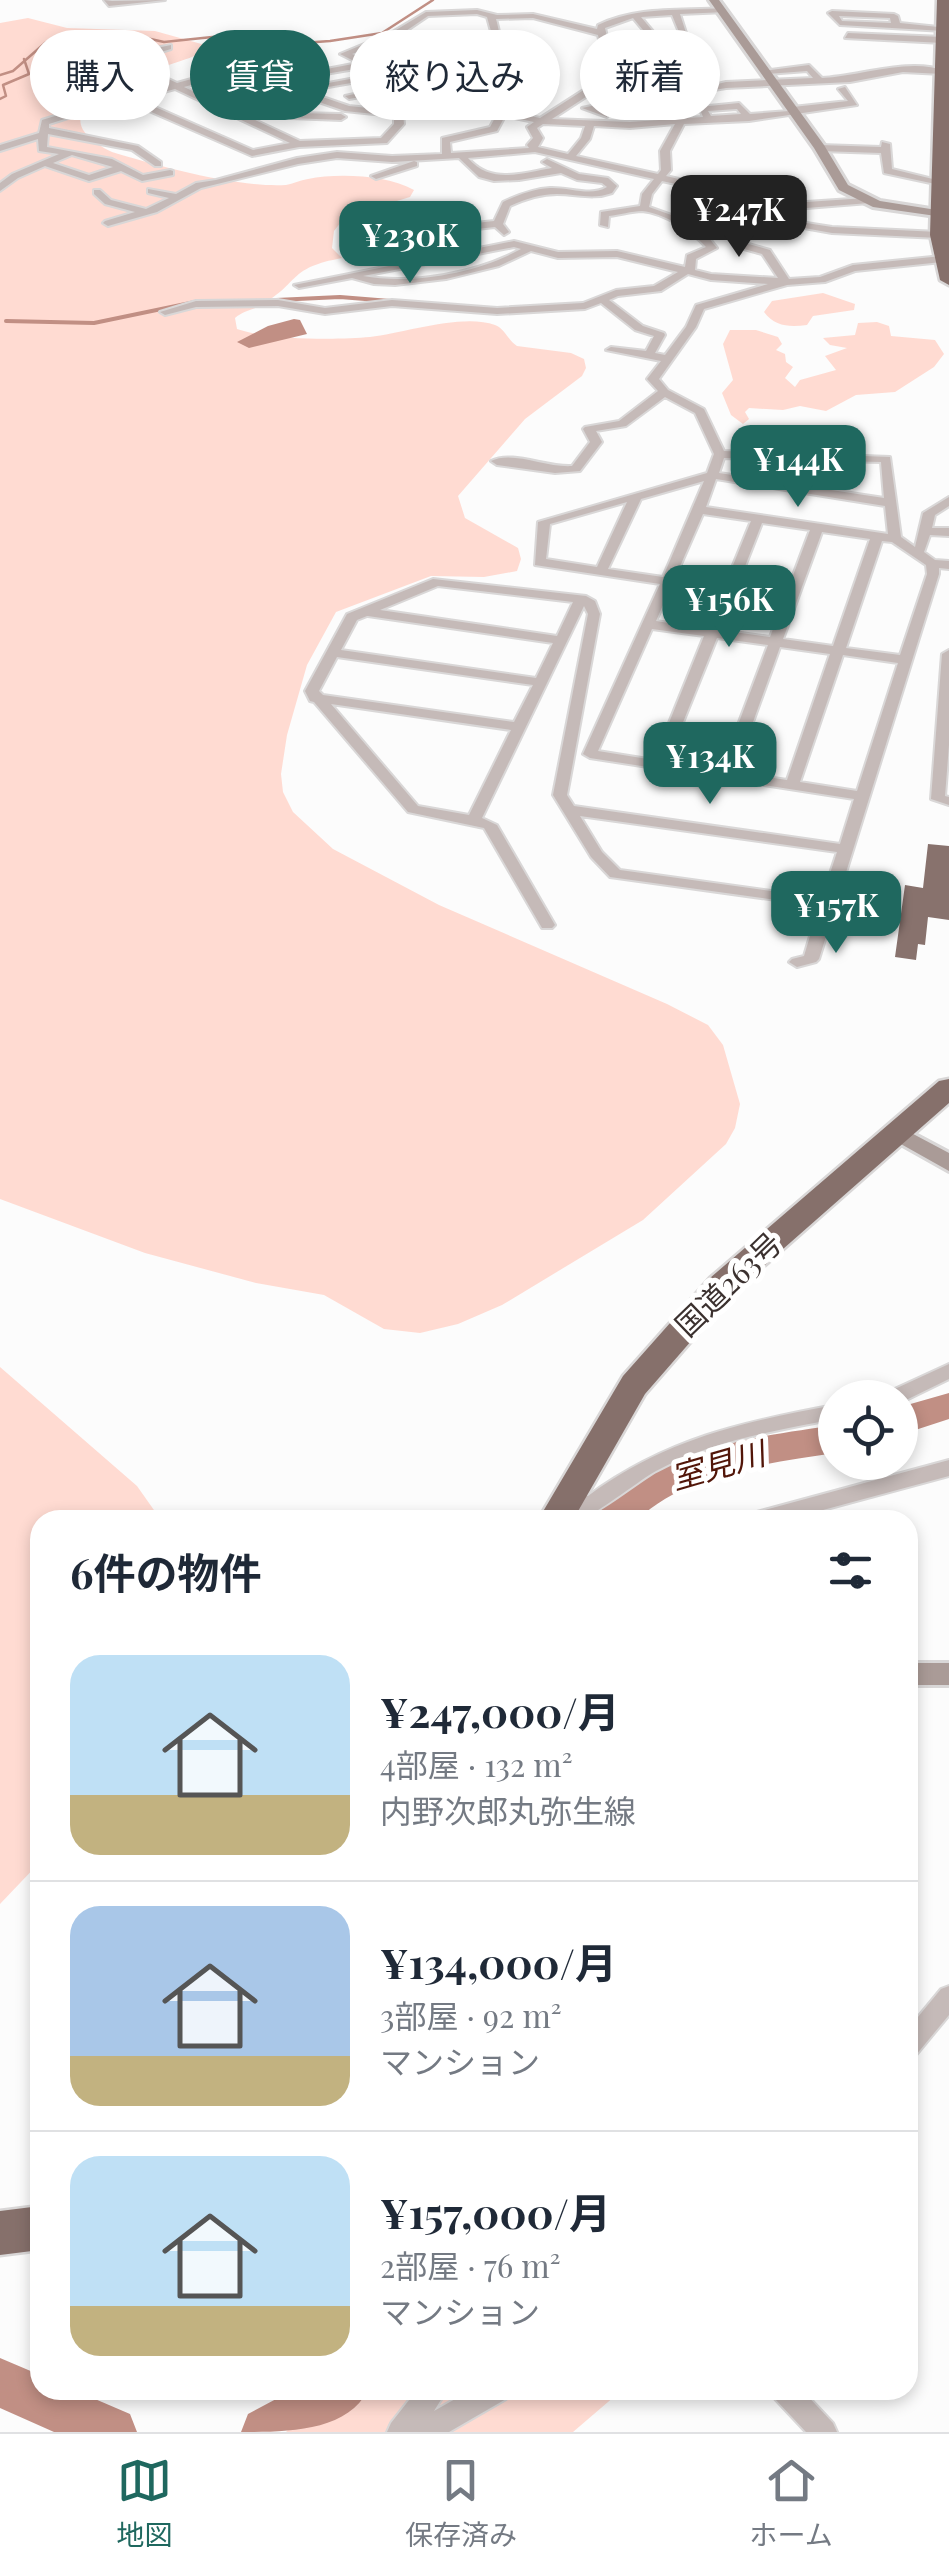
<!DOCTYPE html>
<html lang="ja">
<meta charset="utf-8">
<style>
:root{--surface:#fff;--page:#f6f6f7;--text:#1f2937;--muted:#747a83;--line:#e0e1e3;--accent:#1f685f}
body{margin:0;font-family:"Playfair Display","Noto Sans JP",serif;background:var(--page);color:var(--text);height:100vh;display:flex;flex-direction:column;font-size:38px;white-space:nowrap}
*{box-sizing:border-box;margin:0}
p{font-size:32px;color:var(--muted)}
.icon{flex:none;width:55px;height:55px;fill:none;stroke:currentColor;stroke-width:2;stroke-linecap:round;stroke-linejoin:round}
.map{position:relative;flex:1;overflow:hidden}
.details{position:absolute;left:30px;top:1510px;width:888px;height:890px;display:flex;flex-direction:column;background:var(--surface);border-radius:30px;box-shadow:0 5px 15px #0003}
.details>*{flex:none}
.banner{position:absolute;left:30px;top:30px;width:890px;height:90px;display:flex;gap:20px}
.controls{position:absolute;left:818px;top:1380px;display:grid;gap:20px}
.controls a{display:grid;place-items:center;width:100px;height:100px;border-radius:50%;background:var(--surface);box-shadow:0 5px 15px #0003;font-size:50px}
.price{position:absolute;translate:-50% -85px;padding:0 22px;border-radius:20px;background:var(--accent);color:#fff;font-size:32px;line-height:65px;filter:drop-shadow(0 2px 5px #0008)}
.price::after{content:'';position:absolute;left:50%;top:60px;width:30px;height:22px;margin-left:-15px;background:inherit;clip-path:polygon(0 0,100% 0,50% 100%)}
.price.selected{background:#222;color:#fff}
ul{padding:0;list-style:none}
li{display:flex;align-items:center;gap:30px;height:250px;padding:0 40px}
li+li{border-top:2px solid var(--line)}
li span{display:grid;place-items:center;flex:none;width:280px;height:200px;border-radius:30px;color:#555}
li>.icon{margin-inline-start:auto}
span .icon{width:120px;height:120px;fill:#fffc;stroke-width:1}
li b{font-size:42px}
h2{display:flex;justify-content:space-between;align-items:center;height:120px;padding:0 40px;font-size:42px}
.pill{padding:0 35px;border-radius:45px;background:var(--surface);box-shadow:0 5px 15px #0003;font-size:35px;line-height:90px}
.pill.selected{background:var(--accent);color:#fff}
.menu{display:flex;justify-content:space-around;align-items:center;height:140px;border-top:2px solid var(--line);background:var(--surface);font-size:28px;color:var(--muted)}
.menu a{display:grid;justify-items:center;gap:5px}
.menu .selected{color:var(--accent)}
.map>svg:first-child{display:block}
.green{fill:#ffdbd2}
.water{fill:#c18f84}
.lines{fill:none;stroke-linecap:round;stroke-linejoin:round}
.stream-far1{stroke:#c18f84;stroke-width:2.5}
.stream{stroke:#c18f84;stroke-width:4}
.river{fill:#c18f84;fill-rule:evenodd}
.building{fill:#88726d}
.street-casing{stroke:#d9d7d7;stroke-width:4}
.secondary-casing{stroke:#d9d7d7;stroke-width:6}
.highway-casing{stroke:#d9d7d7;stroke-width:5}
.street{fill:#c5bab8;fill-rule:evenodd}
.secondary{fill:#aa9b97;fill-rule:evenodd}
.highway{fill:#86706b;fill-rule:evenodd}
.labels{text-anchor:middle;stroke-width:10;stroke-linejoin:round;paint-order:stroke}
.street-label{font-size:30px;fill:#3b312f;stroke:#fff}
.water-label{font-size:32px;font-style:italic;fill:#521609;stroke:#fff}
</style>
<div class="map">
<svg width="949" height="2432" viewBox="0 0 949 2432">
<rect width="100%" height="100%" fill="#fcfcfc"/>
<path class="green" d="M28,18L67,28L155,31L205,45L202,53C169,68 15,104 112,152C158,166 238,188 286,185C293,184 300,180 308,179C338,173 387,175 414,190L410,197L397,201L393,216L341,222L334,231L332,248L342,258C289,268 301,280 265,303C255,310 244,310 235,318L237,329C268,340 337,340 370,337C404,333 463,313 495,325C504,328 508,340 517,346L571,353L584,359L586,368L582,376L525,419L458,496L465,518L518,548L521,559L517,571L484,577L431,576L336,612L307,665L287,735L281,774L283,792L293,812L333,849L439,905L667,1004L708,1025L723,1045L740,1104L735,1128L726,1144L643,1220L502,1305L458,1324L420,1333L384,1329L324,1295L256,1283L145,1253L0,1199V23Z
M623,91H662L674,121H629Z
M823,293L855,304L854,310L813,316L807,325C790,327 775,327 764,312L772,301Z
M877,322L889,326L891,336L935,340L944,354L934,367L895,392L856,395L826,411L800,406L783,410L749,408L745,412L749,419L743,424L731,415L722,393L733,380L723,344L730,330H756L778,337L782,344L776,350L785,354L786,362L793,367L785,378L795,387L800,380L836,370L825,356L847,348L830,345L823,338L855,335L858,323Z
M0,1367L137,1486L161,1520H40V1862L0,1904Z
M328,2390H622L573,2432H286Z"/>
<path class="water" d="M294,319L300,320L307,334L249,348L237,342L268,326Z"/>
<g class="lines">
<path class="stream-far1" d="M0,75L13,71L45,43L66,35L119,32L164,42L222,36L288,44L330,41L382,33L433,0
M0,99L6,96L3,85L29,74L24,59"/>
<path class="stream" d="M276,300L340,297L390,301
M6,321L94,323L195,302"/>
<path class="river" d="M949,1393V1419L900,1435V1407Z
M835,1425V1453C766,1464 691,1471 637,1520H595C631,1450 765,1436 835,1425Z
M0,2358L40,2375V2390H74L130,2414L137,2432H54L0,2408Z
M293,2390H368C347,2432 286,2432 241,2432L248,2414Z"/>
</g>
<path class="building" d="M928,844L949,846V920L928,917L925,945L918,944L916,960L895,957L905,885L923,888Z"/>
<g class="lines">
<g class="street-casing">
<path id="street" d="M104,0L112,1L165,0L109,6Z
M723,8L726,12L680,14L687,36L660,40L701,88L726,82L813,78L807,71L767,74L763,71L809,65L822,78C861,76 909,57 946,71L942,74L903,72L850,82L726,88L684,95L656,90L628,72L615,69V76L605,84L618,89L610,97L609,108L598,109L607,113V117L582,108L601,104V96L607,90L601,87L552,119L630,122L703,117L699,107L739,103L750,114L789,111L793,107L848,101L838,89L845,87L857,105L749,121L684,124L670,151L671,170L666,176L700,184L747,206L866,198L871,201L869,203L794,209L800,222L832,227L939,232L944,235L939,238L832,233L793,226L785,209L746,212L729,205L682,220L705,233L717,248L696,259L695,270L711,274L778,278L762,254L737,247L727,237L732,234L745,243L770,250L789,279L820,277L853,265L942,256L947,259L942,262L855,271L825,282L787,285L704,309L696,327L659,379L668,390L704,409L724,451L890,457L901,537L915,547L923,513L949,497V506L935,515L932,528H949V536L930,535L924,552L935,560L949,561V569L939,568V574L819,959L816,962L797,967L789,962L792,959L804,956L819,906L610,877L591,857L553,795L588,614L584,606L482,818L497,825L555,925L552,928H542L484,828L408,812L314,702L310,701L305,691L347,614L433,579L586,596L595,601L600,614L567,795L574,806L840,844L854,799L590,758L583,754L660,584L535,565L538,522L707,473L714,454L695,413L665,397L626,426L596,431L602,442L580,471L555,473L497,465L491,461C512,450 547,468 572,466L590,442L583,429L585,427L619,421L658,391L647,379L661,361L606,350L611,347L646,351L654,336L635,330L601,303L585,309L497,314L392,306L325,314L278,306L196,307L165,315L160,312L196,301L278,300L325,308L392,300L497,308L583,303L616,290L654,286L678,272L617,257L558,258L531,251L499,266L446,279L395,285L374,284L352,278L299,288L294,285L514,241L558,252L617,251L685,267L687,255L706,247C692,231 664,213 642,211C632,211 619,215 609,216L608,227L600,225L601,212L640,206L642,194L654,179L535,152L468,158C491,185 522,173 552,168L542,162L547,159L579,174L608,178L617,186L612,193C593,200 577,194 557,194C540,194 525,199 510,206L503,224L509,232L504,235L495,227L458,231L365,228L362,227V223L458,225L494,221L503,202C518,195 533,189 550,188C569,187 591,197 607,187L602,183L577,180L561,173L519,180L494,181L479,177L459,158L392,162L337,158L298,164L201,188L157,212L108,226L103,223L105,221L135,212L105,204L94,194V190H100L111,200L146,209L169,198L148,193V189L176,194L196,183L216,180L297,158L337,152L392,156L442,154V138L490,127L497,114L455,105L409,106L403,114L404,124L387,143L299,147L252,156L124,100L49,124V128L138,146L161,162V166H155L132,150L48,134L47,147L112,159L143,175L170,170L173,171V175L142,181L121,171L89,181L45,166L18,178L0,191V183L12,174L59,154L39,151L38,139L0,151V145L39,133L42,120L117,97L73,75L143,52L110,38V34L152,49L171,45V49L130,61L177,83L235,67L349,106L396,111L403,101L426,100L430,92L416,87L349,99L345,96L407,83L391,76L311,90L307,87L382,73L367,67L289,80L285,77L358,63L340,54L391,33L426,12L477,10L497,15L533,14L597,29L598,25C637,6 681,11 723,8ZM477,14L487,17C492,36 500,53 483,67L455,62L458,56L454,53H407L372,62L352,54L397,37L428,16ZM672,15L679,32L656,35L641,17ZM533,18L598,35L600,44L609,52L603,63L606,66L607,75L540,118L460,101C485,60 512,78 496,19ZM633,18L648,36L608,41L605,28ZM652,41L663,53L614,59L618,51L612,46ZM667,58L692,89C658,91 646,71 615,64ZM407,59H448L446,62L393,71L380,65ZM122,64L168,86L130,96L85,75ZM453,67L478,71L462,84L452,99L435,100ZM443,68L433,87L402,75ZM235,73L345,111L394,116V124L381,138L300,141L184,87L209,80L291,118L341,120L346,117L341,114L296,113L218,77ZM175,89L290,143L253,150L137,99ZM737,109L741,114L711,116L708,111ZM505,116L534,122L527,127L533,138L527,145L529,148L451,153L450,142L497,131ZM543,124L585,126L581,138L568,154L538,147L543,138L537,128ZM675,124L660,151L661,170L658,174L576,156L590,139L594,126L630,128ZM72,155L113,167L89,175L53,163ZM662,181L694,188L721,201L674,216L649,207L652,194ZM514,247L521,249C478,273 412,285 363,276ZM688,274L711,280L768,284L696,305L686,327L665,355L655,353L665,335L664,333L643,326L609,300L618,296L661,291ZM724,458L881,462L884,498L719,473ZM716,479L885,506L888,534L706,507ZM704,481L663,577L608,569L641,499ZM627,502L597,567L546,559L550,524ZM703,514L751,521L707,629L656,621ZM762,523L810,530L770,637L720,630ZM822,532L870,539L833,646L783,639ZM882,541L892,542L926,565L927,574L900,655L846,648ZM438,586L573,602L557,636L380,610ZM367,616H368L553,643L536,678L341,650L357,620ZM652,629L704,636L654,760L598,751ZM717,638L768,645L721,770L667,762ZM780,647L830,654L787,780L735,772ZM843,655L898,663L857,791L800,782ZM337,657L533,685L514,722L323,695L319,691ZM331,704L511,730L469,815L418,806ZM580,816L837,852L822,898L620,870L602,852Z
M832,11L894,14L898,16L900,23L948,28L944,31L840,25L828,13ZM839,16L890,18L891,23L842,21Z
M848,33L943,37L947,40L943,43L845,38Z
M882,142L890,144L892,169L945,182L940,185L884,173L881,153L820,151L815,148L820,145L881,147Z
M414,161L417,162V166L376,179L371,176Z
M949,650V745L945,796L949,797V805L931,799L942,654Z
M949,1364V1379L900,1403V1398H884L886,1393Z
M835,1405V1419C774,1431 711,1441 656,1471C644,1477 598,1513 591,1513C582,1513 569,1505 561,1503L558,1497L561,1491L568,1489L588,1496C666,1439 742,1422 835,1405Z
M949,1460V1476L786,1520H747L750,1514L757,1512Z
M949,1986V2015L916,2055L908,2058V2029L941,1989Z
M417,2390H447L434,2411L471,2390H510L506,2399L449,2432H387L391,2423Z
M771,2390H802L833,2423L837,2432H806L775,2399Z"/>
</g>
<g class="secondary-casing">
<path id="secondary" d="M709,0H719L824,145L848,185L880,201L943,211V217L873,207L839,190L814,148Z
M900,1127L949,1153V1171L892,1139L889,1134Z
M908,1663H949V1685H908Z"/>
</g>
<g class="highway-casing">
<path id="highway" d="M937,0H949V285L940,280L930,235Z
M949,1079V1103L732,1294L645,1394L573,1520H538L623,1376L710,1278L939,1081Z
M40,2206V2250L0,2255V2211Z"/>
</g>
<use href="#street" class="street"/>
<use href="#secondary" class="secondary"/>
<use href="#highway" class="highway"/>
</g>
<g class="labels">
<g class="street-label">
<text transform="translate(729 1285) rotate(-44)" y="10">国道263号</text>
</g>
<g class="water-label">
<text transform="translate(718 1466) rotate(-16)" y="11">室見川</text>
</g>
</g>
</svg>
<div class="controls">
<a><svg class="icon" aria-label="locate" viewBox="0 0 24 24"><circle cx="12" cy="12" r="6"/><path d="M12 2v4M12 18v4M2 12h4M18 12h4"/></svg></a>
</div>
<b class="price selected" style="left:739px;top:260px">¥247K</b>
<b class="price" style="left:410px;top:286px">¥230K</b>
<b class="price" style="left:798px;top:510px">¥144K</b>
<b class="price" style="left:729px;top:650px">¥156K</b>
<b class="price" style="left:710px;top:807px">¥134K</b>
<b class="price" style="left:836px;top:956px">¥157K</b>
<div class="banner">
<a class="pill">購入</a>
<a class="pill selected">賃貸</a>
<a class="pill">絞り込み</a>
<a class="pill">新着</a>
</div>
<section class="details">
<h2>6件の物件<svg class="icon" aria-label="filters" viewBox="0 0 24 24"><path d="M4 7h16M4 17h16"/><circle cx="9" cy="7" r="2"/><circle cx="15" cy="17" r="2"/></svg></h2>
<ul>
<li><span style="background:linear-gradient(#bfe0f5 70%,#c2b280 0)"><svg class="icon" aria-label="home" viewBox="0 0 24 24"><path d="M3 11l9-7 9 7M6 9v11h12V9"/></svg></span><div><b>¥247,000/月</b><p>4部屋 · 132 m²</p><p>内野次郎丸弥生線</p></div></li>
<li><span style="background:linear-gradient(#a9c7e8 75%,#c2b280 0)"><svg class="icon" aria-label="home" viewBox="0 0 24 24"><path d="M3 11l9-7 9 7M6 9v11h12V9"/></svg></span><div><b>¥134,000/月</b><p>3部屋 · 92 m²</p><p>マンション</p></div></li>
<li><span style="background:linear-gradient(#bfe0f5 75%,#c2b280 0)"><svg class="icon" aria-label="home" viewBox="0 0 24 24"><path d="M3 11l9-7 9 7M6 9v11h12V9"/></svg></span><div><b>¥157,000/月</b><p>2部屋 · 76 m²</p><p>マンション</p></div></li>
</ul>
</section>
</div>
<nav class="menu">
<a class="selected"><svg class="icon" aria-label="map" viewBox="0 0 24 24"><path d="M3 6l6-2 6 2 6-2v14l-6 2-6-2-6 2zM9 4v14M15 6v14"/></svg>地図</a>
<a><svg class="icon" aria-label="saved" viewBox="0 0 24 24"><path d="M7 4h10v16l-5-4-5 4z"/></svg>保存済み</a>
<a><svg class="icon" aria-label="home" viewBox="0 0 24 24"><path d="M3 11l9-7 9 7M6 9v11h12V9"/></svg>ホーム</a>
</nav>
